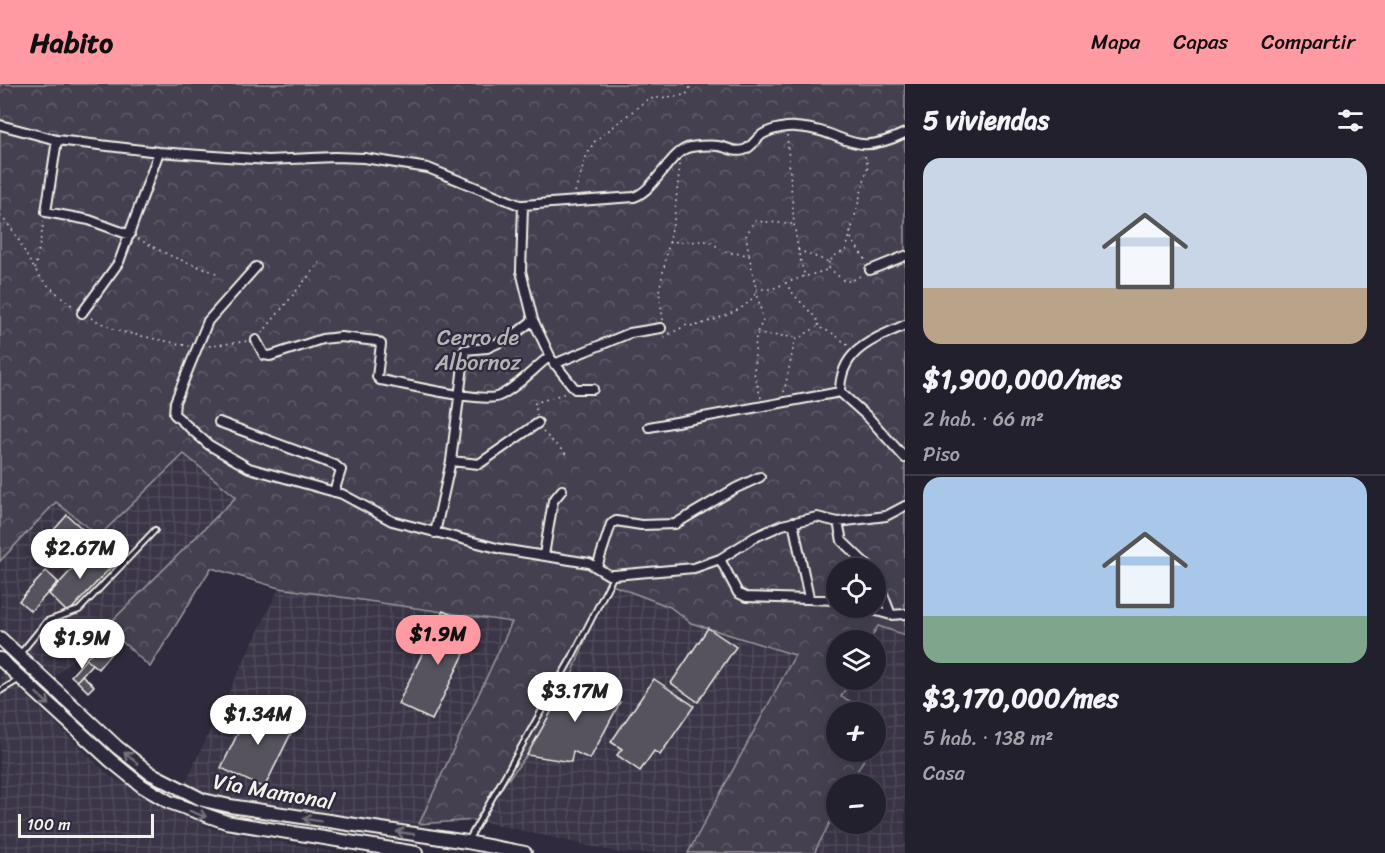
<!DOCTYPE html>
<html lang="es">
<meta charset="utf-8">
<style>
:root{--surface:#23202e;--page:#2b2836;--text:#f1f3f6;--muted:#a3a3aa;--line:#403e4a;--accent:#ff9aa2}
body{margin:0;font-family:Sriracha,sans-serif;background:var(--page);color:var(--text);height:100vh;display:flex;flex-direction:column;font-size:22px;white-space:nowrap}
*{box-sizing:border-box;margin:0}
p{font-size:20px;color:var(--muted)}
.icon{flex:none;width:33px;height:33px;fill:none;stroke:currentColor;stroke-width:2;stroke-linecap:round;stroke-linejoin:round}
.map{position:relative;flex:1;overflow:hidden}
.side{display:flex;flex-direction:column;background:var(--surface);width:480px}
.side>*{flex:none}
.fabs{position:absolute;left:826px;top:474px;display:grid;gap:12px}
.fabs a{display:grid;place-items:center;width:60px;height:60px;border-radius:50%;background:var(--surface);box-shadow:0 6px 24px #0002,0 0 0 2px var(--line);font-size:30px}
.scale{position:absolute;left:18px;bottom:15px;width:136px;box-sizing:border-box;padding-left:6px;border:3px solid #f4f1e8;border-top:0;font-size:16px;line-height:21px;white-space:nowrap;color:#f4f1e8;-webkit-text-stroke:4px #2f2a3d;paint-order:stroke}
.price{position:absolute;translate:-50% -51px;padding:0 14px;border-radius:21px;background:#fff;color:#222;font-size:20px;line-height:39px;filter:drop-shadow(0 2px 3px #0008)}
.price::after{content:'';position:absolute;left:50%;top:36px;width:18px;height:14px;margin-left:-9px;background:inherit;clip-path:polygon(0 0,100% 0,50% 100%)}
.price.active{background:var(--accent);color:#111}
ul{padding:0;list-style:none}
li{display:grid;align-content:center;gap:12px;height:318px;padding:0 18px}
li+li{border-top:2px solid var(--line)}
li span{display:grid;place-items:center;height:186px;border-radius:18px;color:#555}
li>.icon{margin-inline-start:auto}
span .icon{width:108px;height:108px;fill:#fffc;stroke-width:1}
li b{font-size:26px}
h2{display:flex;justify-content:space-between;align-items:center;height:72px;padding:0 18px;font-size:26px}
header{display:flex;align-items:center;gap:36px;box-sizing:border-box;height:84px;padding:0 30px;background:var(--accent);color:#111}
header strong{font-size:28px}
nav{display:flex;gap:33px;margin-inline-start:auto;font-size:21px}
main{display:flex;flex:1;min-height:0}
.map>svg:first-child{display:block}
.industrial{fill:url(#industrial-grid)}
.forest{fill:url(#forest-crowns);stroke:#9c989c;stroke-width:1.5;fill-rule:evenodd}
.building{fill:#56525f;stroke:#f4f1e8;stroke-width:1.5}
.lines{fill:none;stroke-linecap:round;stroke-linejoin:round}
.lane-casing{stroke:#f4f1e8;stroke-width:8}
.street-casing{stroke:#f4f1e8;stroke-width:12}
.primary-casing{stroke:#f4f1e8;stroke-width:16}
.path{stroke:#f4f1e8;stroke-width:1.5;stroke-dasharray:1.5 4.5;stroke-linecap:butt}
.lane{stroke:#2f2a3d;stroke-width:4}
.street{stroke:#2f2a3d;stroke-width:8}
.primary{stroke:#2f2a3d;stroke-width:12}
.oneway{stroke:#747079}
.labels{text-anchor:middle;stroke-width:4.5;stroke-linejoin:round;paint-order:stroke}
.park-label{font-size:22px;fill:#b7b3b3;stroke:#2f2a3d}
.street-label{font-size:22px;fill:#f4f1e8;stroke:#2f2a3d}
</style>
<header>
<strong>Habito</strong>
<nav><a>Mapa</a><a>Capas</a><a>Compartir</a></nav>
</header>
<main>
<div class="map">
<svg width="905" height="769" viewBox="0 0 905 769">
<defs>
<pattern id="industrial-grid" width="8" height="8" patternUnits="userSpaceOnUse" patternTransform="scale(1.5)"><rect width="8" height="8" fill="#3b3647"/><path d="M0 4h8M4 0v8" fill="none" stroke="#4e4a59"/></pattern>
<pattern id="forest-crowns" width="20" height="18" patternUnits="userSpaceOnUse" patternTransform="scale(1.5)"><rect width="20" height="18" fill="#454050"/><path d="M2 6a3 3 0 1 1 6 0M12 15a3 3 0 1 1 6 0" fill="none" stroke="#605c69"/></pattern>
</defs>
<rect width="100%" height="100%" fill="#2f2a3d"/>
<filter id="ink" filterUnits="userSpaceOnUse"><feTurbulence type="fractalNoise" baseFrequency=".0167" numOctaves="2"/><feDisplacementMap in="SourceGraphic" scale="12" xChannelSelector="R" yChannelSelector="G"/><feConvolveMatrix kernelMatrix="1 2 1 2 8 2 1 2 1" color-interpolation-filters="sRGB"/></filter>
<g filter="url(#ink)">
<path class="industrial" d="M184,370L236,413L55,593L0,544V477L56,418L99,452Z
M606,499L670,523L691,539L739,556L795,571L688,769H620L476,736L527,671L572,591Z
M279,504L513,538L419,740L385,738L220,715L185,699Z
M878,542L905,551V769H814L837,725V740H876V700H850L868,668H876V652L885,633L841,613L850,596H876V556H870Z
M0,586L110,692L213,745L340,769H0Z"/>
<path class="forest" d="M0,0H905V551L878,542L870,556H837V596H850L841,613L875,628H837V668H868L850,700H837V725L814,769H688L795,571L691,539L670,523L607,499L572,591L527,671L476,736L419,740L512,538L279,504L211,484L150,583L106,543L236,413L184,370L99,452L56,418L0,477ZM837,484H876V524H837Z"/>
<path class="building" d="M67,431L88,450L74,466L53,447Z
M92,464L112,482L68,529L49,510Z
M46,487L58,498L31,527L19,517Z
M443,527L477,543L432,636L398,620Z
M708,544L736,563L698,618L671,599Z
M106,552L117,562L98,585L86,575Z
M86,575L92,580L77,597L71,592Z
M82,591L94,602L88,608L77,597Z
M572,591L620,618L590,675L573,667L571,678L527,671Z
M654,595L694,622L660,671L654,667L640,687L617,671L622,665L611,658Z
M252,620L295,641L264,704L221,684Z"/>
<g class="lines">
<g class="lane-casing">
<path id="lane" d="M19,571L47,537L79,526L155,446
M0,607L20,595
M469,755L572,573L614,491"/>
</g>
<g class="street-casing">
<path id="street" d="M0,41L57,56L159,68L268,76L335,73L364,74L428,84L522,122
M57,56L46,128L89,136L130,151
M256,183L208,237L175,318L174,330L209,361L249,384L342,410L392,437L501,465L589,479L609,491H614L694,484L720,475L755,453L782,441L817,433L838,438L886,432L905,422
M870,186L905,172
M82,229L119,178L159,68
M905,241C872,256 840,266 840,308L868,333L905,374
M256,256L264,271L270,272L322,255L341,253L376,257L381,260L377,293L380,296C401,299 484,320 499,312C519,302 533,285 550,272L533,236L521,187L523,121L634,113C657,105 670,66 691,63C699,62 710,61 718,62C729,63 732,69 744,66C753,63 757,52 765,49C772,45 788,42 796,43C847,46 849,76 905,49
M552,276L575,305H593
M554,280L630,249L661,244
M219,338L335,381L341,386L334,408
M649,343L840,308
M451,377L479,380L538,339
M793,438L809,514
M838,438L842,457L870,484
M435,449L451,377L465,266L487,264L513,252L533,236
M544,471L553,417L562,406
M720,475L738,509L746,513L837,516
M597,483L611,440L616,437L641,441L675,440L736,404L760,393
M876,492L891,531
M866,524L891,531L905,530"/>
</g>
<g class="primary-casing">
<path id="primary" d="M0,554L117,663L150,689L203,716L230,722L467,758L525,769
M0,575L110,676L142,702L169,718L226,738L416,769"/>
</g>
<path class="path" d="M787,51L794,140C797,157 799,175 805,192L786,199C794,214 809,224 819,239L818,243L834,250L850,263
M575,108L586,73L594,58L648,15L686,11L692,0
M0,132C20,151 22,167 36,187C46,202 61,212 74,223
M850,148L851,154L866,177
M138,155L173,173L219,190
M669,158L710,157L724,168L749,171L763,237L756,250
M798,166L829,178L836,171L846,166L868,82L864,69
M749,170L746,152L754,137L792,140
M829,178L828,183L844,197H851L862,191
M35,185L44,137
M807,192L830,185
M91,234L118,247L189,262
M663,236L659,207L674,136L680,79
M262,249L320,178
M664,253L687,241L695,242C715,235 751,227 757,205H772L786,199
M209,262L248,257
M784,308L795,256L817,243
M761,314L754,289L756,250L794,253L795,256
M537,332L535,319L566,309
M543,348L569,373"/>
<use href="#lane" class="lane"/>
<use href="#street" class="street"/>
<use href="#primary" class="primary"/>
</g>
<defs><path id="oneway-shaft" d="M-6 0H5M1.5-3L5.5 0L1.5 3" fill="none" stroke-width="1.6" stroke-linecap="round" stroke-linejoin="round" transform="scale(1.5)"/></defs>
<g class="oneway">
<use href="#oneway-shaft" transform="translate(43 615) rotate(42)"/>
<use href="#oneway-shaft" transform="translate(131 674) rotate(-141)"/>
<use href="#oneway-shaft" transform="translate(198 730) rotate(20)"/>
<use href="#oneway-shaft" transform="translate(312 736) rotate(-171)"/>
<use href="#oneway-shaft" transform="translate(405 749) rotate(-172)"/>
</g>
</g>
<g class="labels">
<g class="park-label">
<text x="478" y="261">Cerro de<tspan x="478" dy="25">Albornoz</tspan></text>
</g>
<g class="street-label">
<text transform="translate(274 707) rotate(10)" y="8">Vía Mamonal</text>
</g>
</g>
</svg>
<div class="fabs">
<a><svg class="icon" aria-label="locate" viewBox="0 0 24 24"><circle cx="12" cy="12" r="6"/><path d="M12 2v4M12 18v4M2 12h4M18 12h4"/></svg></a>
<a><svg class="icon" aria-label="layers" viewBox="0 0 24 24"><path d="M12 4l9 5-9 5-9-5zM3 14l9 5 9-5"/></svg></a>
<a>+</a>
<a>−</a>
</div>
<div class="scale">100 m</div>
<b class="price" style="left:80px;top:496px">$2.67M</b>
<b class="price active" style="left:438px;top:582px">$1.9M</b>
<b class="price" style="left:82px;top:586px">$1.9M</b>
<b class="price" style="left:575px;top:639px">$3.17M</b>
<b class="price" style="left:258px;top:662px">$1.34M</b>
</div>
<section class="side">
<h2>5 viviendas<svg class="icon" aria-label="filters" viewBox="0 0 24 24"><path d="M4 7h16M4 17h16"/><circle cx="9" cy="7" r="2"/><circle cx="15" cy="17" r="2"/></svg></h2>
<ul>
<li><span style="background:linear-gradient(#c9d6e8 70%,#b9a48a 0)"><svg class="icon" aria-label="home" viewBox="0 0 24 24"><path d="M3 11l9-7 9 7M6 9v11h12V9"/></svg></span><div><b>$1,900,000/mes</b><p>2 hab. · 66 m²</p><p>Piso</p></div></li>
<li><span style="background:linear-gradient(#a9c7e8 75%,#7fa58c 0)"><svg class="icon" aria-label="home" viewBox="0 0 24 24"><path d="M3 11l9-7 9 7M6 9v11h12V9"/></svg></span><div><b>$3,170,000/mes</b><p>5 hab. · 138 m²</p><p>Casa</p></div></li>
</ul>
</section>
</main>
